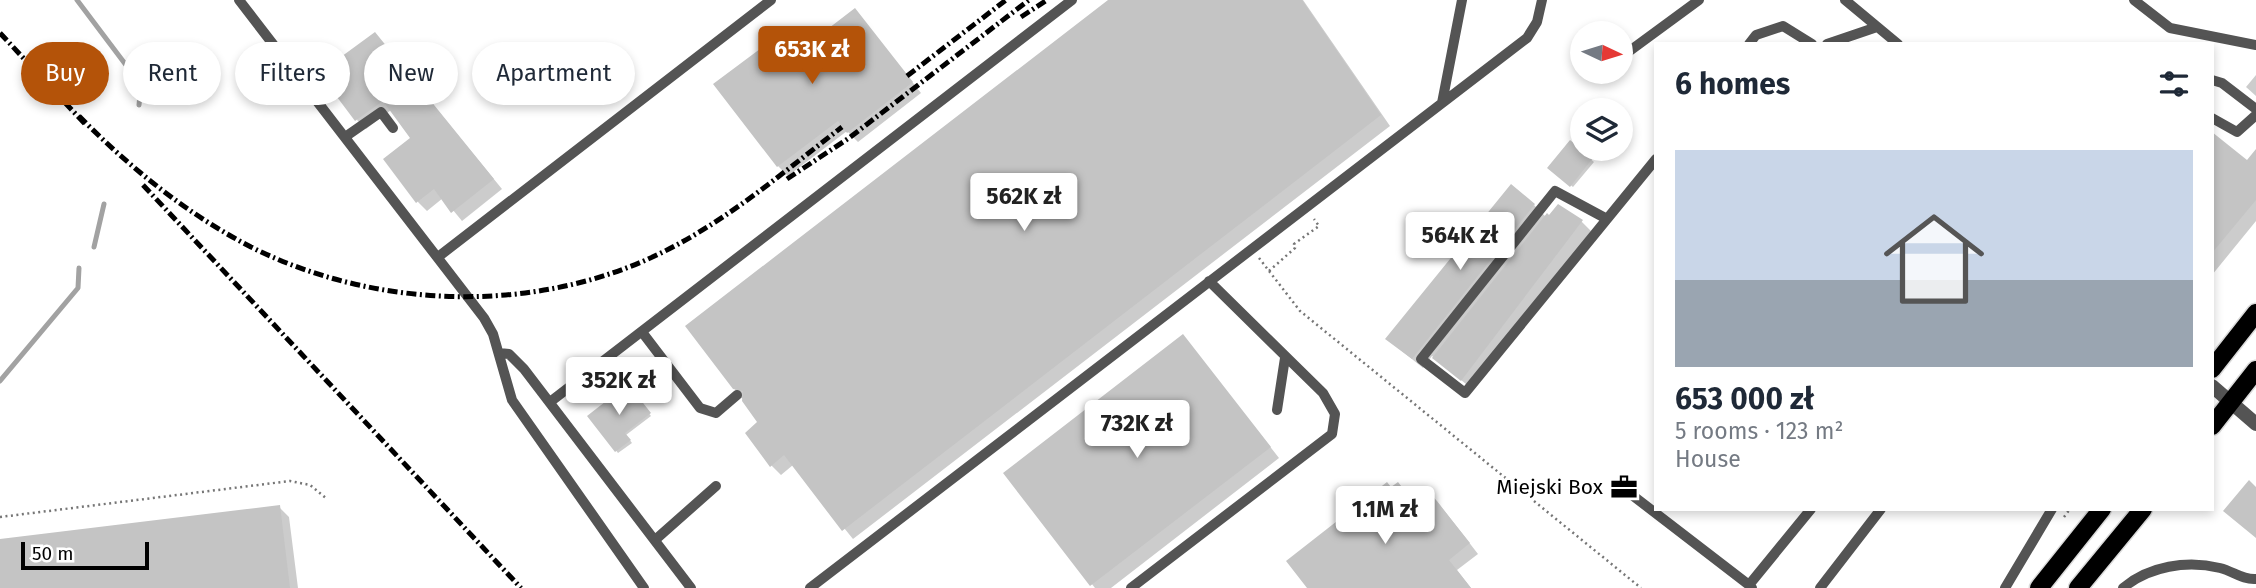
<!DOCTYPE html>
<meta charset="utf-8">
<style>
:root{--surface:#fff;--page:#f6f6f7;--text:#1f2937;--muted:#747a83;--accent:#b45309}
body{margin:0;font-family:"Fira Sans",sans-serif;background:var(--page);color:var(--text);height:100vh;display:flex;flex-direction:column;font-size:26px;white-space:nowrap}
*{box-sizing:border-box;margin:0}
p{font-size:23px;color:var(--muted)}
.icon{flex:none;width:38px;height:38px;fill:none;stroke:currentColor;stroke-width:2;stroke-linecap:round;stroke-linejoin:round}
.map{position:relative;flex:1;overflow:hidden}
.sheet{position:absolute;left:1654px;top:42px;width:560px;height:469px;display:flex;flex-direction:column;background:var(--surface);border-radius:0px;box-shadow:0 4px 10px #0003}
.sheet>*{flex:none}
.hud{position:absolute;left:21px;top:42px;width:665px;height:63px;display:flex;gap:14px}
.needle{width:46px;rotate:94deg}
.buttons{position:absolute;left:1570px;top:21px;display:grid;gap:14px}
.buttons a{display:grid;place-items:center;width:63px;height:63px;border-radius:50%;background:var(--surface);box-shadow:0 4px 10px #0003;font-size:35px}
.scale{position:absolute;left:21px;bottom:18px;width:128px;box-sizing:border-box;padding-left:7px;border:4px solid #000;border-top:0;font-size:19px;line-height:24px;white-space:nowrap;color:#000;-webkit-text-stroke:5px #fff;paint-order:stroke}
.price{position:absolute;translate:-50% -60px;padding:0 16px;border-radius:7px;background:#fff;color:#222;font-size:23px;line-height:46px;filter:drop-shadow(0 2px 4px #0008)}
.price::after{content:'';position:absolute;left:50%;top:42px;width:21px;height:16px;margin-left:-10px;background:inherit;clip-path:polygon(0 0,100% 0,50% 100%)}
.price.selected{background:var(--accent);color:#fff}
ul{padding:0;list-style:none}
li{display:grid;align-content:center;gap:14px;height:371px;padding:0 21px}
li span{display:grid;place-items:center;height:217px;border-radius:0px;color:#555}
li>.icon{margin-inline-start:auto}
span .icon{width:126px;height:126px;fill:#fffc;stroke-width:1}
li b{font-size:30px}
h2{display:flex;justify-content:space-between;align-items:center;height:84px;padding:0 21px;font-size:30px}
.pill{padding:0 24px;border-radius:32px;background:var(--surface);box-shadow:0 4px 10px #0003;font-size:24px;line-height:63px}
.pill.selected{background:var(--accent);color:#fff}
.map>svg:first-child{display:block}
.shadow{fill:#0003}
.lines{fill:none;stroke-linecap:round;stroke-linejoin:round}
.stream{stroke:#a2a2a2;stroke-width:5}
.building{fill:#c4c4c4}
.primary-casing{stroke:#dbdbdb;stroke-width:21}
.path{stroke:#767676;stroke-width:2.5;stroke-dasharray:2 3.5;stroke-linecap:butt}
.service{stroke:#545454;stroke-width:10}
.minor{stroke:#545454;stroke-width:14}
.primary{stroke:#000;stroke-width:18}
.rail{stroke:#000;stroke-width:5;stroke-dasharray:10 3.5 2 3.5;stroke-linecap:butt}
.labels{text-anchor:middle;stroke-width:6;stroke-linejoin:round;paint-order:stroke}
.poi-label{font-size:21px;fill:#000;stroke:#fff;text-anchor:end}
</style>
<div class="map">
<svg width="2256" height="588" viewBox="0 0 2256 588">
<rect width="100%" height="100%" fill="#fff"/>
<path class="shadow" d="M1111,0H1303L1390,126L853,539L793,465L781,475L771,465L760,422L734,388Z
M855,10L921,93L858,142L847,131L788,176L778,166L787,30L804,49Z
M375,34L502,189L462,221L443,198L427,211L418,202L412,138L391,110L366,129L357,120Z
M2256,75V96L2246,87Z
M2212,134L2247,163L2256,151V221L2212,275Z
M1571,142L1594,162L1573,187L1550,168Z
M1534,205L1546,217L1581,221L1591,231L1472,389L1432,356L1423,368L1387,339Z
M1183,336L1279,458L1111,588H1095L1006,473Z
M628,387L651,416L626,435L632,443L618,453L589,416Z
M1392,489L1407,494L1413,502L1427,491L1437,501L1478,554L1457,570L1471,588H1309Z
M279,507L289,517L298,588H0V541Z"/>
<g class="lines">
<path class="stream" d="M77,0L141,85L139,105
M94,247L104,204
M0,381L78,288L79,268"/>
</g>
<path class="building" d="M1108,0H1302L1381,115L842,531L784,455L770,467L745,433L757,422L742,401L743,391L733,389L685,326Z
M855,8L913,82L847,133L838,121L777,167L713,84L788,28L803,48Z
M375,32L494,179L451,213L434,189L416,203L383,159L410,138L383,101L355,121L319,73Z
M2212,132L2247,160L2256,149V200L2212,253Z
M1570,140L1593,158L1570,187L1547,168Z
M1511,184L1535,204L1412,359L1385,339Z
M1558,204L1583,220L1461,381L1432,358L1547,213L1549,215Z
M1183,334L1271,447L1090,586L1003,473Z
M628,384L651,413L625,433L631,440L615,452L587,416Z
M2249,480L2256,487V538L2223,511Z
M1387,482L1391,487L1398,482L1412,500L1427,489L1470,543L1449,560L1471,588H1307L1286,561Z
M280,505L290,588H0V539Z"/>
<g class="lines">
<g class="primary-casing">
<path id="primary" d="M2212,369L2256,313
M2212,426L2256,370
M2039,588L2102,509
M2078,588L2143,509"/>
</g>
<path class="path" d="M1259,258L1300,311L1641,588
M1269,271L1295,248L1294,244L1319,226L1314,219
M0,517L290,481L310,485L327,499
M2064,517L2070,509"/>
<path class="service" d="M239,0L484,318L493,334L512,400L644,588
M1845,0L1898,44
M2134,0L2170,28L2256,45
M1749,44L1756,35L1783,26L1812,44
M1827,44L1877,27
M1620,58L1699,0
M2212,80L2222,83L2256,109
M1442,103L1462,0
M2212,118L2237,132L2256,115
M345,137L381,112L393,128
M1607,219L1555,191L1421,359L1465,393L1656,159
M438,257L771,0
M642,332L700,408L716,413L737,395
M499,353L509,354L524,369L691,588
M550,402L1072,0
M1277,410L1285,358
M1632,495L1749,585
M655,540L716,486
M810,588L1527,38L1537,22L1542,0
M1131,588L1332,434L1335,414L1323,393L1209,281
M1752,588L1749,585L1811,509
M1820,588L1881,509
M2005,588L2052,509
M2123,588C2149,566 2187,560 2220,568C2233,571 2242,580 2256,579"/>
<path class="minor" d="M2212,386L2256,424"/>
<use href="#primary" class="primary"/>
<path class="rail" d="M1021,17L1047,0
M0,33L85,124
M907,76L1006,0
M79,116C129,167 187,214 251,247C377,310 538,315 665,251C729,219 785,171 842,127
M787,179L849,138L1029,0
M143,185L521,588"/>
</g>
<defs>
<g id="office-bare" transform="scale(2.1)"><path d="M-6-3h4V-5.5h4V-3h4V5H-6ZM-1-4.5V-3h2v-1.5ZM-6 0V1H6V0Z" fill="#000" stroke="#fff" stroke-width="2.5" paint-order="stroke"/></g>
</defs>
<g fill-rule="evenodd">
<use href="#office-bare" x="1624" y="487"/>
</g>
<g class="labels">
<g class="poi-label">
<text x="1603" y="494">Miejski Box</text>
</g>
</g>
</svg>
<div class="buttons">
<a><svg class="needle" viewBox="-14 -14 28 28"><path d="M0-13l5 13h-10z" fill="#e53935"/><path d="M0 13l5-13h-10z" fill="#747a83"/></svg></a>
<a><svg class="icon" aria-label="layers" viewBox="0 0 24 24"><path d="M12 4l9 5-9 5-9-5zM3 14l9 5 9-5"/></svg></a>
</div>
<div class="scale">50 m</div>
<b class="price selected" style="left:812px;top:86px">653K zł</b>
<b class="price" style="left:1024px;top:233px">562K zł</b>
<b class="price" style="left:1460px;top:272px">564K zł</b>
<b class="price" style="left:619px;top:417px">352K zł</b>
<b class="price" style="left:1137px;top:460px">732K zł</b>
<b class="price" style="left:1385px;top:546px">1.1M zł</b>
<div class="hud">
<a class="pill selected">Buy</a>
<a class="pill">Rent</a>
<a class="pill">Filters</a>
<a class="pill">New</a>
<a class="pill">Apartment</a>
</div>
<section class="sheet">
<h2>6 homes<svg class="icon" aria-label="filters" viewBox="0 0 24 24"><path d="M4 7h16M4 17h16"/><circle cx="9" cy="7" r="2"/><circle cx="15" cy="17" r="2"/></svg></h2>
<ul>
<li><span style="background:linear-gradient(#c9d6e8 60%,#9aa5b1 0)"><svg class="icon" aria-label="home" viewBox="0 0 24 24"><path d="M3 11l9-7 9 7M6 9v11h12V9"/></svg></span><div><b>653 000 zł</b><p>5 rooms · 123 m²</p><p>House</p></div></li>
</ul>
</section>
</div>
